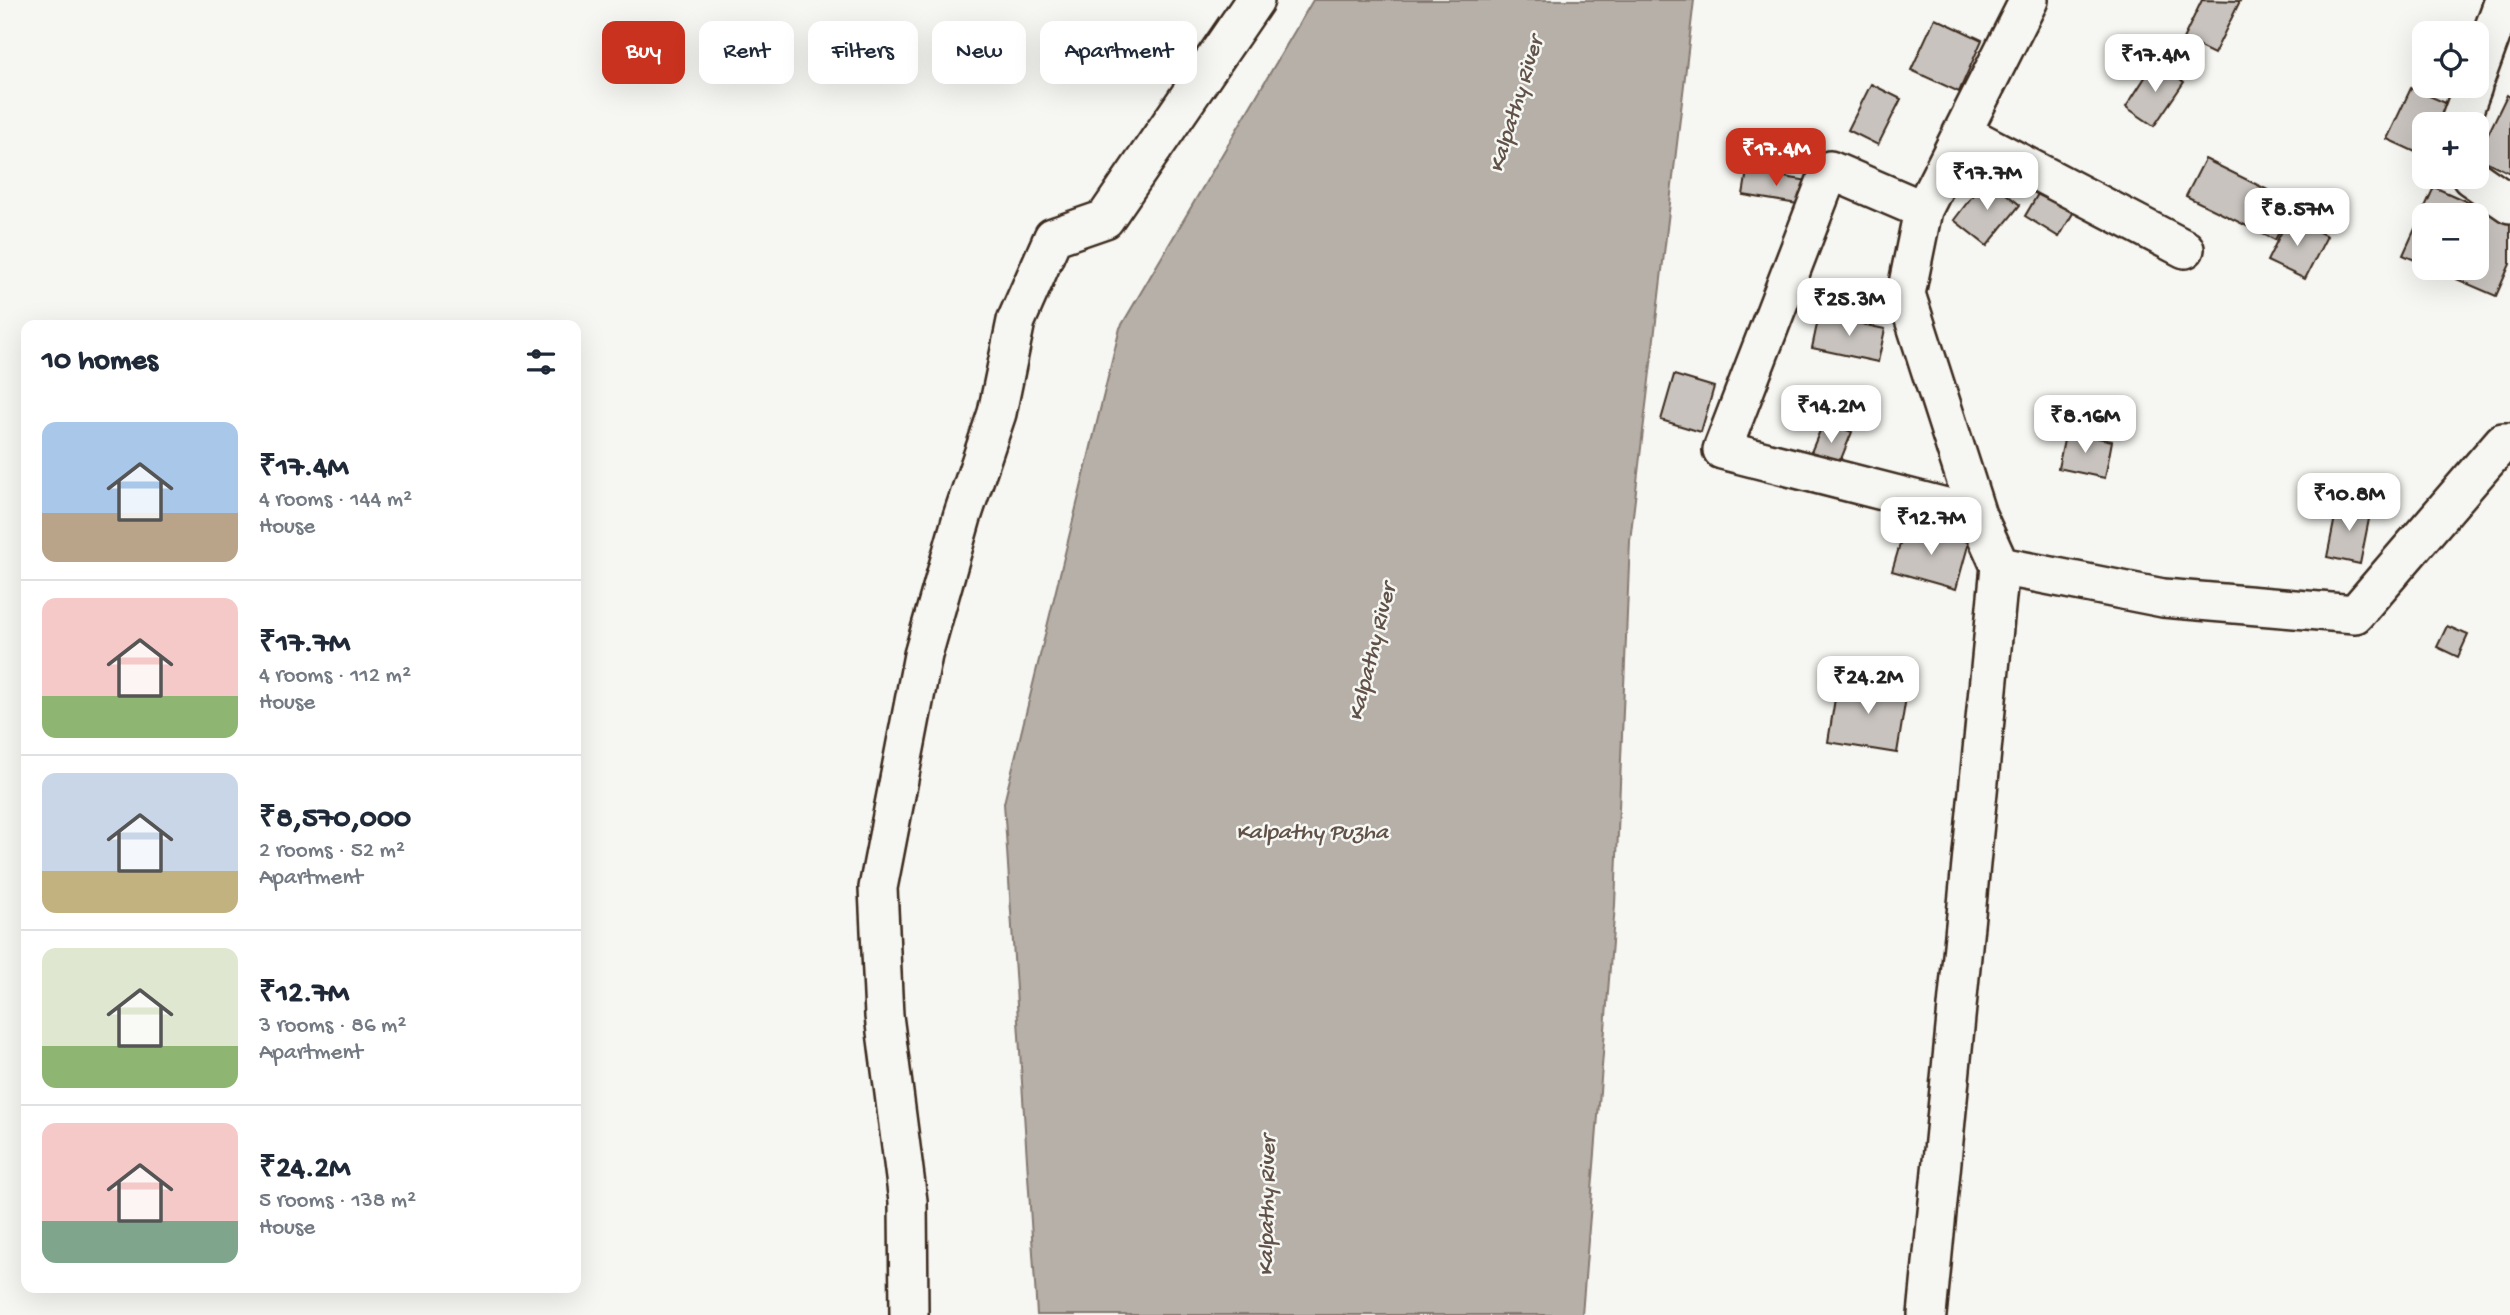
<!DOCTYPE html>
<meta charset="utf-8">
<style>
:root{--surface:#fff;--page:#f6f6f7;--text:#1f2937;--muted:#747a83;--line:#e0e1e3;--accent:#c8321e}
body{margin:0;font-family:"Gochi Hand",sans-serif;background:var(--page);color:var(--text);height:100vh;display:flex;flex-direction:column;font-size:26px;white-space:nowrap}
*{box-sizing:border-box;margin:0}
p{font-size:23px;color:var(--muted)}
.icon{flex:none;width:38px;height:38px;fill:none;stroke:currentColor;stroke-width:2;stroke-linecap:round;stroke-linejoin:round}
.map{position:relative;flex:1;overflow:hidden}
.sheet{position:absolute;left:21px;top:320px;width:560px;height:973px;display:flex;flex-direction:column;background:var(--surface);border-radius:14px;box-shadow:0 7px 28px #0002}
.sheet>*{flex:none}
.top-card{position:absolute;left:602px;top:21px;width:665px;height:63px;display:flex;gap:14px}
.controls{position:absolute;left:2412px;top:21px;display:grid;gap:14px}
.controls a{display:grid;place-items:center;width:77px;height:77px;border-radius:14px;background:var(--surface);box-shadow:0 7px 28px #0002;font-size:35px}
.price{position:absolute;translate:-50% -60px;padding:0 16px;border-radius:14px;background:#fff;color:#222;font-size:23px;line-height:46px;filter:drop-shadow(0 2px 4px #0008)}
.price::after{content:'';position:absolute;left:50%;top:42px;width:21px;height:16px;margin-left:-10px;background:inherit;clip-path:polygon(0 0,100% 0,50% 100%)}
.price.active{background:var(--accent);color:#fff}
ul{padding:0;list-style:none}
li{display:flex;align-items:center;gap:21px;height:175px;padding:0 21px}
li+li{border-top:2px solid var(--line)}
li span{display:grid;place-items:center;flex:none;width:196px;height:140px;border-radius:14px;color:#555}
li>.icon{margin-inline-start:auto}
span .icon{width:84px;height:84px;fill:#fffc;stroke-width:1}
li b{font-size:30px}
h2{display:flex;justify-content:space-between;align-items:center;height:84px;padding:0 21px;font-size:30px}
.chip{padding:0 24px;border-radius:14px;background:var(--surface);box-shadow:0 7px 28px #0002;font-size:24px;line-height:63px}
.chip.active{background:var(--accent);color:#fff}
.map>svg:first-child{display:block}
.water{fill:#b6b0a9;stroke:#857a71;stroke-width:2}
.building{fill:#c8c3be;stroke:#3b2a1e;stroke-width:2}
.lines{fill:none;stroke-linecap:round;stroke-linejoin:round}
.street-casing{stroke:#3b2a1e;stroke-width:42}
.street{stroke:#f6f6f2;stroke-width:37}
.labels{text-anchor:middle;stroke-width:5;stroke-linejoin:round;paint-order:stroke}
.water-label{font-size:23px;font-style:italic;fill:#605248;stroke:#f6f6f2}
</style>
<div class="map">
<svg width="2510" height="1315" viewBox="0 0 2510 1315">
<rect width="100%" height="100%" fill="#f6f6f2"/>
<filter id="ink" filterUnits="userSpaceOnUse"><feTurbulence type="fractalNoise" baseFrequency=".0143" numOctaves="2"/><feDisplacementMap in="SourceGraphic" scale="14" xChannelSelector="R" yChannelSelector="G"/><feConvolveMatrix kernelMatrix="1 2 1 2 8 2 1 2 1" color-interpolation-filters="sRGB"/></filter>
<g filter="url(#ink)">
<path class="water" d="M1313,0H1694L1630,541L1615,905L1582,1315H1037L1004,803L1120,328Z"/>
<path class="building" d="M2202,0L2240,1L2214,54L2183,39Z
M1935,18L1982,40L1959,92L1911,70Z
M2155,62L2184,82L2154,126L2126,107Z
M1871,84L1901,99L1878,145L1848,130Z
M2411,88L2448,104L2438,124H2424V156L2387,139Z
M2507,95L2510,97V173L2477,157Z
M2205,159L2294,203L2275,240L2186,196Z
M1747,171L1809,181L1804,205L1743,195Z
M1986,178L2020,205L1987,246L1954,220Z
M2042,187L2076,208L2059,237L2025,216Z
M2434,187L2510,221V264L2496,296L2431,268H2476V215H2424V264L2403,255Z
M2289,217L2327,236L2305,279L2267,261Z
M1819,315L1885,329L1878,362L1812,348Z
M1674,375L1714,387L1701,432L1661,420Z
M1824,421L1852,432L1837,469L1809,457Z
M2066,431L2112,441L2105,478L2058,468Z
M2338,502L2371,509L2360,564L2327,557Z
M1906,524L1969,542L1956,589L1892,571Z
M2447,626L2468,635L2458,657L2437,647Z
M1838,680L1907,691L1897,753L1828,742Z"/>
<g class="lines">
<g class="street-casing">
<path id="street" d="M2476,77L2504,0
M2459,124L2473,86
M1963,133L2185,249
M2471,177L2510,204
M1923,210L1830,170L1722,450L1977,515
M2000,566L2163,598L2355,614L2503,442H2510
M909,1315L908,1201L884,1016L878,888L923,655L962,517L997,413L1016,321L1053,237L1105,219L1255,0
M1927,1315L2000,566L1977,515L1906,294L1923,210L2029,0"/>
</g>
<use href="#street" class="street"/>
</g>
</g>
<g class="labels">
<g class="water-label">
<text transform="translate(1514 104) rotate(-73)" y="8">Kalpathy River</text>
<text transform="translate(1370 652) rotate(-76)" y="8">Kalpathy River</text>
<text x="1312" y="838">Kalpathy Puzha</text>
<text transform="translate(1265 1206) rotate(-89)" y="8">Kalpathy River</text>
</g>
</g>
</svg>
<div class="controls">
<a><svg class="icon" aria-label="locate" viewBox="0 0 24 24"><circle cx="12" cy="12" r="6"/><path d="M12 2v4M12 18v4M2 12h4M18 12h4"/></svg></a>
<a>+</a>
<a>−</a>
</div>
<b class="price" style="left:2155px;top:94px">₹17.4M</b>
<b class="price active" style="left:1776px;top:188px">₹17.4M</b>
<b class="price" style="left:1987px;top:212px">₹17.7M</b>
<b class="price" style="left:2297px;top:248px">₹8.57M</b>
<b class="price" style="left:1849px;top:338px">₹25.3M</b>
<b class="price" style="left:1831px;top:445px">₹14.2M</b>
<b class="price" style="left:2085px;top:455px">₹8.16M</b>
<b class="price" style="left:2349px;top:533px">₹10.8M</b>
<b class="price" style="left:1931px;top:557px">₹12.7M</b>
<b class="price" style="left:1868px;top:716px">₹24.2M</b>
<div class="top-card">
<a class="chip active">Buy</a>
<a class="chip">Rent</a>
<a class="chip">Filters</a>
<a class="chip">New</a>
<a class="chip">Apartment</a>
</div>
<section class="sheet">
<h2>10 homes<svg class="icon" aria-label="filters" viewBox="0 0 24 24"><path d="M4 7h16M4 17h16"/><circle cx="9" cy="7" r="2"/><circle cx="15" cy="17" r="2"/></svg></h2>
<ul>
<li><span style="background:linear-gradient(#a9c7e8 65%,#b9a48a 0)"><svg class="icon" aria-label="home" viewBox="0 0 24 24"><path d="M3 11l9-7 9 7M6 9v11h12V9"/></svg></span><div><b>₹17.4M</b><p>4 rooms · 144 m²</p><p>House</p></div></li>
<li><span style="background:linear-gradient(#f6c9c9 70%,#8fb573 0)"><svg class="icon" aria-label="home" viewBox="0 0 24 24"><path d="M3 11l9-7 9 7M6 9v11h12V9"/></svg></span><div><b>₹17.7M</b><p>4 rooms · 112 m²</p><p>House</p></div></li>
<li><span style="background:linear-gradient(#c9d6e8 70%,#c2b280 0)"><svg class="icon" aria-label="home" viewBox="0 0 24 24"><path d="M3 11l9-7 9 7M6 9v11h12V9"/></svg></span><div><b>₹8,570,000</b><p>2 rooms · 52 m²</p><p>Apartment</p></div></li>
<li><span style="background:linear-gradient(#dfe7d0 70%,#8fb573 0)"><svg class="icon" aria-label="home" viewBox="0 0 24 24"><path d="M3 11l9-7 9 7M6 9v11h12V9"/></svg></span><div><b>₹12.7M</b><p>3 rooms · 86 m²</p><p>Apartment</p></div></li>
<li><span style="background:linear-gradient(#f6c9c9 70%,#7fa58c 0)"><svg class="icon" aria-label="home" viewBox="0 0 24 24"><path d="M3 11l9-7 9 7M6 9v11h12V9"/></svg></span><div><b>₹24.2M</b><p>5 rooms · 138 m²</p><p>House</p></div></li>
</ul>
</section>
</div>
